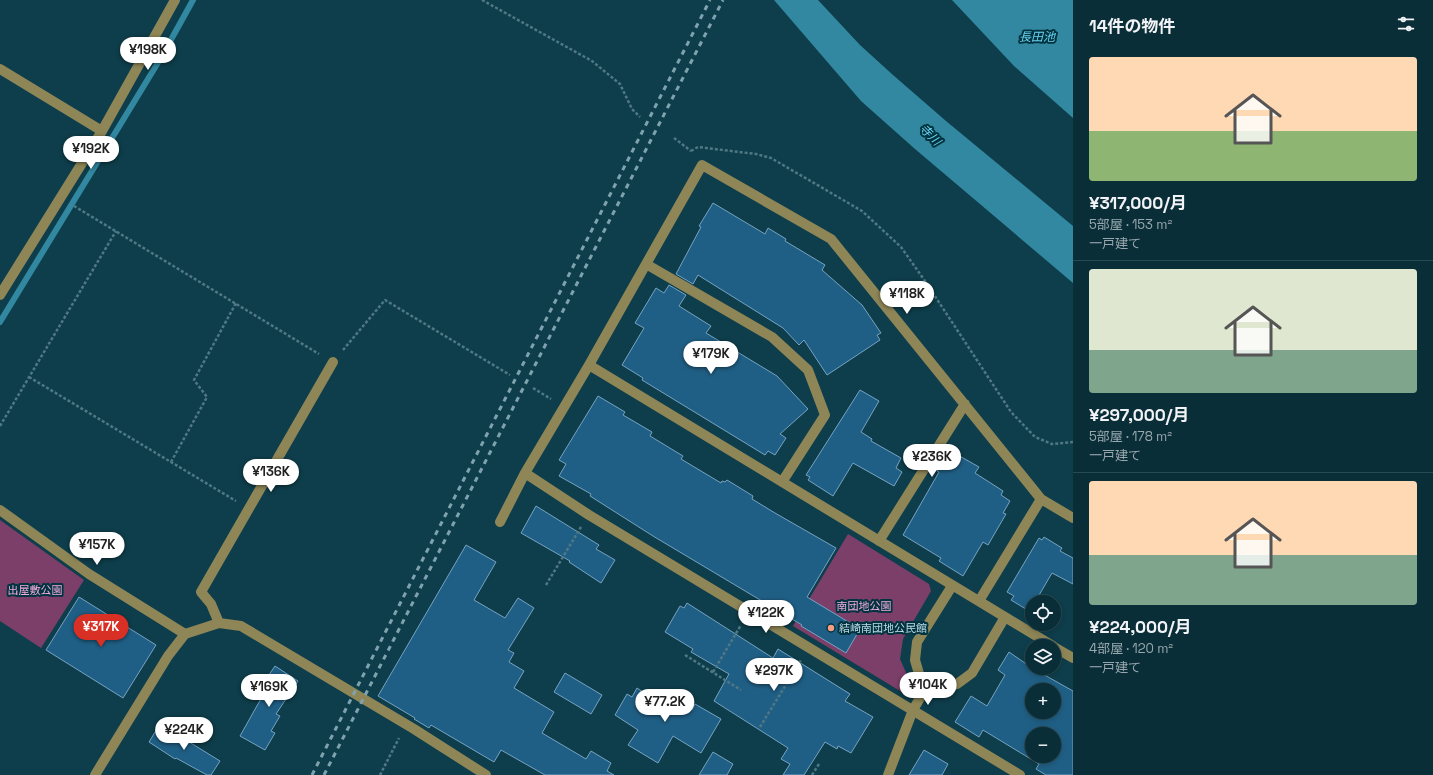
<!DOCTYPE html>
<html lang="ja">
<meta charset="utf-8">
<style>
:root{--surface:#0a2e38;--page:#183a43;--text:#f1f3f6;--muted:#99a8ae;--line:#2a4a53;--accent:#d93025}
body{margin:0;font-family:"Space Grotesk","Noto Sans JP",sans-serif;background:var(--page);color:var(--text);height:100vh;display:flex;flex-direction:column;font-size:15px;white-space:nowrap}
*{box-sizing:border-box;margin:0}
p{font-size:13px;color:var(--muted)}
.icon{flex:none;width:22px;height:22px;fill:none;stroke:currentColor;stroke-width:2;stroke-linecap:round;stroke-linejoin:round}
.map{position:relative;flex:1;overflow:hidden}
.panel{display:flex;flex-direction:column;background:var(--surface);width:360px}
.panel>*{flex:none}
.fabs{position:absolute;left:1025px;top:595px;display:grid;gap:8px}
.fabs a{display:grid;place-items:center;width:36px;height:36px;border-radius:50%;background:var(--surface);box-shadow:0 2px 6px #0003,0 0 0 1px var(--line);font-size:20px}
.price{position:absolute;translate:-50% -34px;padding:0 9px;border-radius:14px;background:#fff;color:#222;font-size:13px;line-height:26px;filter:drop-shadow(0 1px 2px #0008)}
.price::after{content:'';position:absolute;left:50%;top:24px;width:12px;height:9px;margin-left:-6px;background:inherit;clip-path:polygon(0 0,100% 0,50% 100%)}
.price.active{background:var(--accent);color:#fff}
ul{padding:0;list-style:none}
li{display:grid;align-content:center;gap:8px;height:212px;padding:0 16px}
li+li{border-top:1px solid var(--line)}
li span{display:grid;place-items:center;height:124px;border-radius:4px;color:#555}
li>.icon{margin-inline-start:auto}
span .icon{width:72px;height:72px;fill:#fffc;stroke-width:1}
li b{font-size:17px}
h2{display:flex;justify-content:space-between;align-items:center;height:48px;padding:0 16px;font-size:17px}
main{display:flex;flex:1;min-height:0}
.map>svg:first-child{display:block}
.green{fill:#7c3f6a}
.water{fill:#3288a0}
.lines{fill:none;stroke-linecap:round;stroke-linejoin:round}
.stream{stroke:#3288a0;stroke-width:6}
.building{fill:#205f85;stroke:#76a3c2;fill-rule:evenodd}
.path{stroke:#4f7884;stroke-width:2.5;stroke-dasharray:3 2;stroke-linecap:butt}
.minor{stroke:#8f8657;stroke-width:10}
.rail{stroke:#7fa3ae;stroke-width:3;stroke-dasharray:5 5;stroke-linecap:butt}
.poi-dot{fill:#f39f83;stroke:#013440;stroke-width:1.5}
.labels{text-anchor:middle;stroke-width:4;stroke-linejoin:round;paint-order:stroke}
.park-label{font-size:11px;fill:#f4aadb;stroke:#013440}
.poi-label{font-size:11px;fill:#bddbe4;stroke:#013440;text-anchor:start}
.water-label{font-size:12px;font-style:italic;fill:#69d3f1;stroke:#013440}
</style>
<main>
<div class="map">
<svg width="1073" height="775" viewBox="0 0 1073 775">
<rect width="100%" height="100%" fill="#0e3e4b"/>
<path class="green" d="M0,520L84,580L41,648L0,621Z
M848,534L929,584L931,591L903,639L900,659L911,684L905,694L793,626Z"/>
<path class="water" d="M774,0H818L860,45L893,75L946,121L1073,226V283L915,149L861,101Z
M952,0H1073V118L1014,66Z"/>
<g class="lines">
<path class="stream" d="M0,322L162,56L193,0"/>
</g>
<path class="building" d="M713,203L765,234L768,228L786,239L785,241L825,265L822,270L862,305L881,333L877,335L880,340L827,375L804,340L799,345L783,328L698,275L693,284L676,274L701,227L699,226Z
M669,285L686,295L679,306L711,326L706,333L777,376L808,409L780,434L786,438L775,455L768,451L765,455L642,380L643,378L622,365L644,328L635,323L656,288L664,293Z
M860,390L879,401L861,432L872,439L871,441L901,458L896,468L902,472L894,486L853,463L833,496L808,480L810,477L806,475Z
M598,396L625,412L623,415L652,432L650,436L683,456L681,459L721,483L722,481L725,482L727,480L753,496L752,499L775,513L836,548L807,597L860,629L846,653L801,626L802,625L653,536L590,496L591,494L559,476L566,464L559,460Z
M949,450L979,467L975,473L1003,491L1001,495L1010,501L1003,513L1006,514L988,545L983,542L963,576L939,561L941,558L903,535L939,472L937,471Z
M536,506L599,545L596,549L615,560L601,583L569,562L570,561L521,533Z
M1044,537L1062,548L1060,551L1073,558V584L1052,573L1035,602H1032L1029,611L1011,600L1014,596L1007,592L1039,538L1042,540Z
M466,545L496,562L474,600L505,618L518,598L534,608L508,650L514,653L509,662L524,671L514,688L554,712L542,733L586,759L591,751L611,763L607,771L614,775H545L501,750L494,762L431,725L429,728L414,719L415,718L378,696Z
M79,597L156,645L123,698L46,650Z
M687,603L773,658L778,649L850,694L845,701L873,717L851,753L838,746L837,749L825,742L804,775H783L790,764L781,759L788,748L714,701L729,674L691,652L693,649L665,632L680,606L684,608Z
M1009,652L1032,668L1073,691V775H1046L1036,769L1039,764L983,730L979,737L955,722L971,696L987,706L1005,675L998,670ZM1032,690H1054V712H1032ZM1032,734H1054V756H1032Z
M275,666L298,681L276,714L280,716L271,731L275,733L265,750L240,736L267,688L262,685Z
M565,673L602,695L591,714L554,692Z
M637,688L655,700L661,691L692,710L695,704L721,719L701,753L673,736L658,763L628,745L638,730L615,715L627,694L632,697Z
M160,724L220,761L211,775H207L176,758L175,759L149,742Z
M924,750L948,764L942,775H909Z
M713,752L733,764L727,775H699Z"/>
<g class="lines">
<path class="path" d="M482,0L592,61L620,84L632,109L640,117
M674,138L691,151
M691,151L698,147L756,154L771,158L862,211L901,247L925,281L1011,412L1035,437L1052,444L1073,442
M74,206L319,354
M343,350L385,300L510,375
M29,377L236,501
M533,388L551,399
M0,426L116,231
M171,462L207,397L194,380L236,303
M546,585L581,527
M685,655L741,690
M713,672L741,625
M760,727L801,660
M380,775L399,738
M812,775L819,764"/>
<path class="minor" d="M0,69L102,131
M646,264L772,337L808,370L825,415L782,482
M0,295L102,131L175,0
M589,365L1053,646
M525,473L589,515L1020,775
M0,510L89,574L185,634
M500,522L525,473L589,365L702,165L831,239L1041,499L1073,518
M879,541L965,404
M952,586L917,642L915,660L924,691L957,684L972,673L1005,617
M979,601L1041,499
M219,623L211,604L201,592L333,362
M1054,647L1073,658
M95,775L168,656L185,634L219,623L241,626L414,729L486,775
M888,775L913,710L924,691"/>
<path class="rail" d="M312,775L710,0
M324,775L723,0"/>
</g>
<circle class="poi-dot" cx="831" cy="628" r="4"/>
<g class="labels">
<g class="park-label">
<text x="35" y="594">出屋敷公園</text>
<text x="864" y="610">南団地公園</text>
</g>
<g class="poi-label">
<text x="839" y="632">結崎南団地公民館</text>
</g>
<g class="water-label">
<text x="1037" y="41">長田池</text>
<text transform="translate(930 135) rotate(45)" y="4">寺川</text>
</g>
</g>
</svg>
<div class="fabs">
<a><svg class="icon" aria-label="locate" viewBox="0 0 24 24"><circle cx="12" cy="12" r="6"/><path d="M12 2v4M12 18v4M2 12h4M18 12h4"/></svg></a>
<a><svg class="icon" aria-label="layers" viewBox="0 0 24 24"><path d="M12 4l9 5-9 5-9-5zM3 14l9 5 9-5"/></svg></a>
<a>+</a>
<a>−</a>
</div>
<b class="price" style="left:148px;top:71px">¥198K</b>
<b class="price" style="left:91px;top:170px">¥192K</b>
<b class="price" style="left:907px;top:315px">¥118K</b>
<b class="price" style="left:711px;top:375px">¥179K</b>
<b class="price" style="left:932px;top:478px">¥236K</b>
<b class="price" style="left:271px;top:493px">¥136K</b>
<b class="price" style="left:97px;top:566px">¥157K</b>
<b class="price" style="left:766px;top:634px">¥122K</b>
<b class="price active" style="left:101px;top:648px">¥317K</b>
<b class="price" style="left:774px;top:692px">¥297K</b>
<b class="price" style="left:928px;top:706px">¥104K</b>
<b class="price" style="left:269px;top:708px">¥169K</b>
<b class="price" style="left:665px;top:723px">¥77.2K</b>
<b class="price" style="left:184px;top:751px">¥224K</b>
</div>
<section class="panel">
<h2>14件の物件<svg class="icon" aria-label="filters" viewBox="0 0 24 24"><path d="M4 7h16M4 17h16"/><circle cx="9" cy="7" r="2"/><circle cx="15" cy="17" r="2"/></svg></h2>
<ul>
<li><span style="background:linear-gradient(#ffd9b3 60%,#8fb573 0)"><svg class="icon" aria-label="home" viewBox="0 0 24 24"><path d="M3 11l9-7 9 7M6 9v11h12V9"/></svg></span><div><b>¥317,000/月</b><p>5部屋 · 153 m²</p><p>一戸建て</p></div></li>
<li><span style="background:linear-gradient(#dfe7d0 65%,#7fa58c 0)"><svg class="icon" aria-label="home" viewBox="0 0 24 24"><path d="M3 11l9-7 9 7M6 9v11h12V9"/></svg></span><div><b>¥297,000/月</b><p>5部屋 · 178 m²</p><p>一戸建て</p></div></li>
<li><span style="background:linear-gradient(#ffd9b3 60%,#7fa58c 0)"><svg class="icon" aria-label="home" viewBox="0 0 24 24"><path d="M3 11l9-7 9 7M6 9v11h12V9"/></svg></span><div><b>¥224,000/月</b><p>4部屋 · 120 m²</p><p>一戸建て</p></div></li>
</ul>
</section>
</main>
